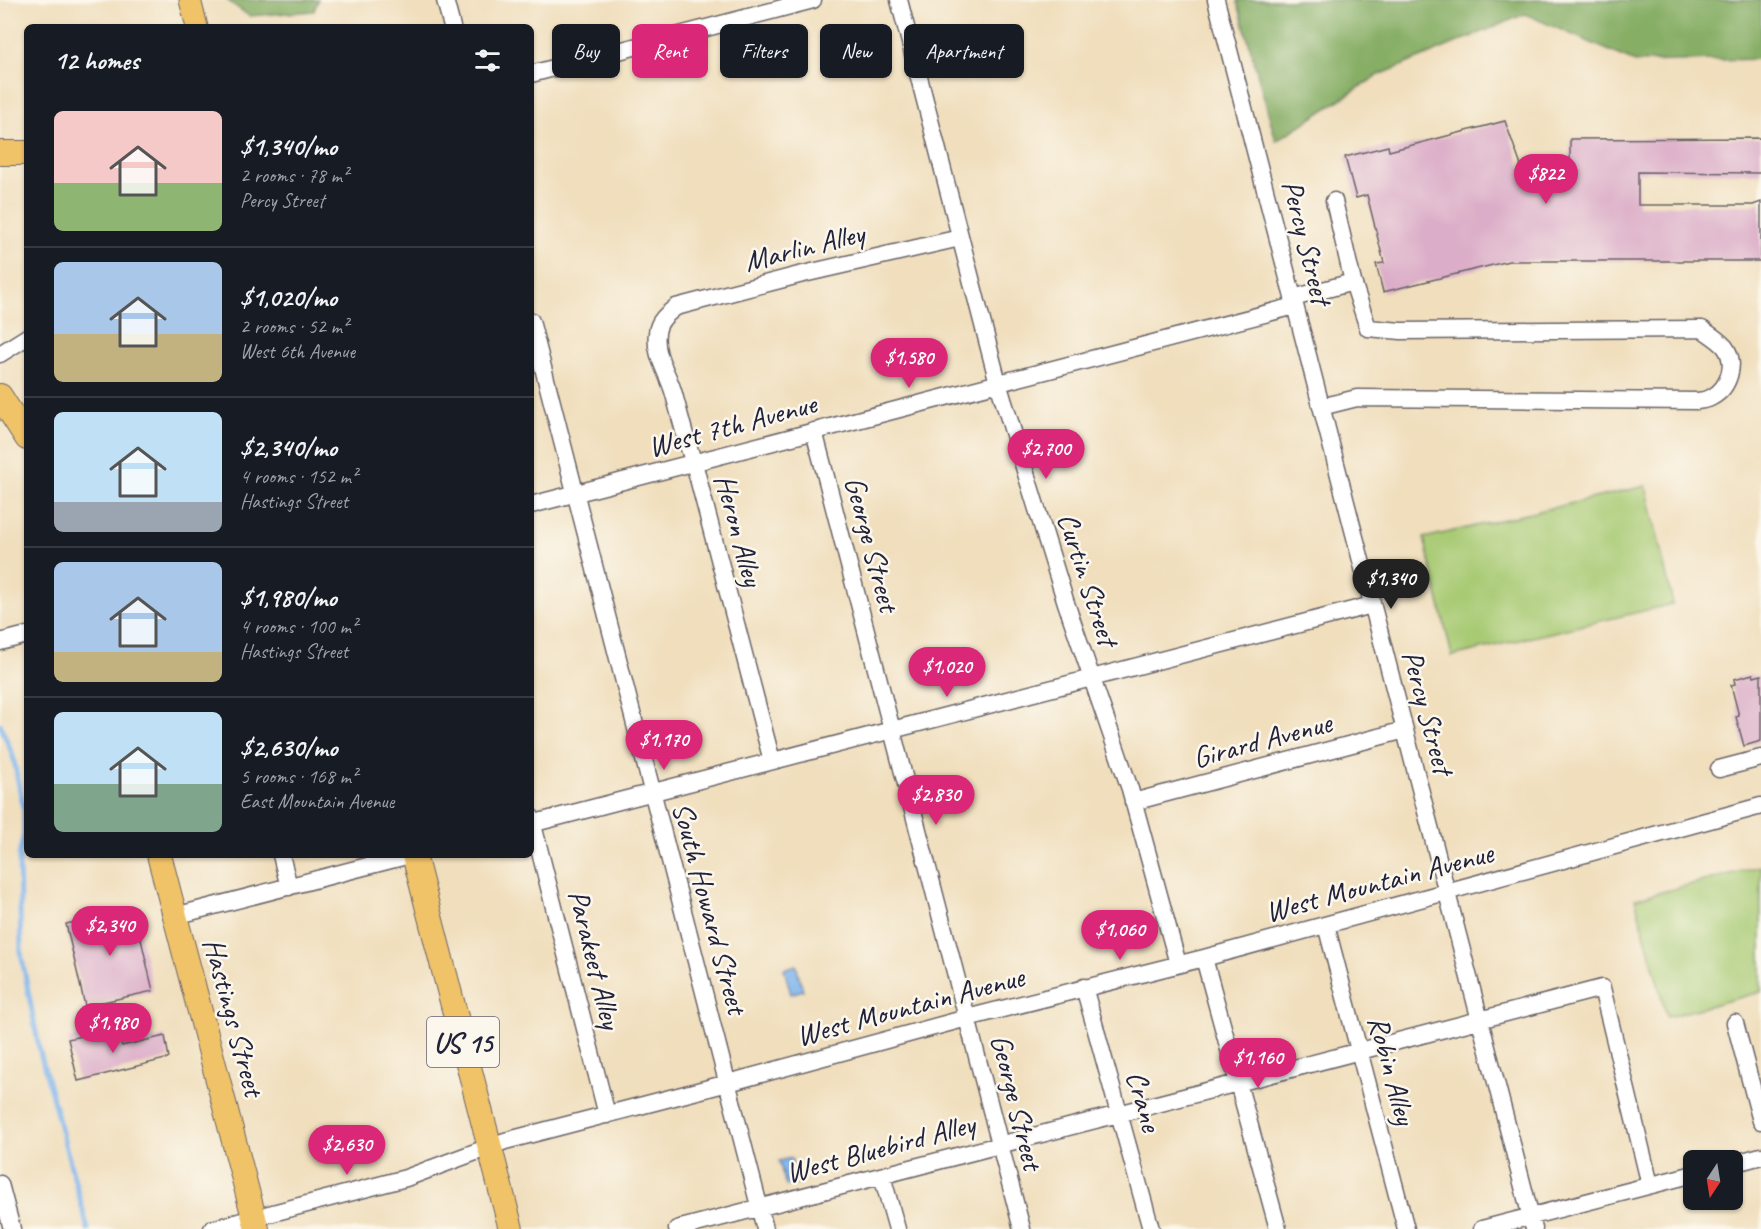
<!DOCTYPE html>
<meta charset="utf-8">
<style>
:root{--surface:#171b24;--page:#20242c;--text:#f1f3f6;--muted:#9ea1a6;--line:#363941;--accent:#db2777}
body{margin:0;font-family:Caveat,sans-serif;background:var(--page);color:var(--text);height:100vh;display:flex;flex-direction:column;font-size:22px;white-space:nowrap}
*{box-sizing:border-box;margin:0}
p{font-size:20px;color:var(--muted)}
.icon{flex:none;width:33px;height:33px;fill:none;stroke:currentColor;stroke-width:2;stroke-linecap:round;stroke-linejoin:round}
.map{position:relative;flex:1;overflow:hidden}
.drawer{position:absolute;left:24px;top:24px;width:510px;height:834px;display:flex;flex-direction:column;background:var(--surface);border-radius:9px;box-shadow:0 2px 4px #0004}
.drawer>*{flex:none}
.top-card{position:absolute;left:552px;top:24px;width:570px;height:54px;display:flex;gap:12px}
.needle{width:39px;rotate:192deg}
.tools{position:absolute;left:1683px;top:1150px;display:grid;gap:12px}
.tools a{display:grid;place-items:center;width:60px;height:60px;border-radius:9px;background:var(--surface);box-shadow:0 2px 4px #0004;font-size:30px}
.price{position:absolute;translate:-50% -51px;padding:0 14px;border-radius:21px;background:var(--accent);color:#fff;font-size:20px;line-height:39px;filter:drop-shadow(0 2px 3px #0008)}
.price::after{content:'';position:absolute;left:50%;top:36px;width:18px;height:14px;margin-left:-9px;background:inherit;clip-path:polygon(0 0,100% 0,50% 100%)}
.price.active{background:#222;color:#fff}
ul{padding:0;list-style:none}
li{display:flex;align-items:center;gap:18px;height:150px;padding:0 30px}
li+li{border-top:2px solid var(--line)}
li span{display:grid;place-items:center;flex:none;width:168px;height:120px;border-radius:9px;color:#555}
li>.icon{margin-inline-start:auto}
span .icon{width:72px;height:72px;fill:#fffc;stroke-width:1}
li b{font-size:26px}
h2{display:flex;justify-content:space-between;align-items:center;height:72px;padding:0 30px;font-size:26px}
.chip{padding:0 21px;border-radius:9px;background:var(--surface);box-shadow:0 2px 4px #0004;font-size:21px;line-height:54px}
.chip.active{background:var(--accent);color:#fff}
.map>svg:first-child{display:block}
.green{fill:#a8ca73;stroke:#657657;stroke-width:1.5}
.forest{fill:#86ae65;stroke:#546850;stroke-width:1.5}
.water{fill:#7bb4ec;stroke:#4e6b94;stroke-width:1.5}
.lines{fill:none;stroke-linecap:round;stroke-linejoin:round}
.stream{stroke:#7bb4ec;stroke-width:5}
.building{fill:#dbadc8}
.minor-casing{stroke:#6a6468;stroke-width:19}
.major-casing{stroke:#6a6468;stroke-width:23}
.highway-casing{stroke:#6a6468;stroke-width:26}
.minor{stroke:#fff;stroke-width:16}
.major{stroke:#f0c369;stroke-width:21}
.highway{stroke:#f0c369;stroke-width:24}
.labels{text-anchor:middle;stroke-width:5;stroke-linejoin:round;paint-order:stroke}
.shield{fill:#fbf7ec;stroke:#636270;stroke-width:1.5}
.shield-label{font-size:28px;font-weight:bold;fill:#22223b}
.street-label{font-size:30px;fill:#22223b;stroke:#fbf7ec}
</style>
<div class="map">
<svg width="1761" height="1229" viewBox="0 0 1761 1229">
<rect width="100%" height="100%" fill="#fbf7ec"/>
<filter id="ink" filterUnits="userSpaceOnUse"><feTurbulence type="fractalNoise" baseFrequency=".0167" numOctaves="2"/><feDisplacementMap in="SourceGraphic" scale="12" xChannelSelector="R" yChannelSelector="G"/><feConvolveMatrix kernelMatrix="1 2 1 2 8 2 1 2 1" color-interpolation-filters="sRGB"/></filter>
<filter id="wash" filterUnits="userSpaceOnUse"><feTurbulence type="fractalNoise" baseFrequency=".008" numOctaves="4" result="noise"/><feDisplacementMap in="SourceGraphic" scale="24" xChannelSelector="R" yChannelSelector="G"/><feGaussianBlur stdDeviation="1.35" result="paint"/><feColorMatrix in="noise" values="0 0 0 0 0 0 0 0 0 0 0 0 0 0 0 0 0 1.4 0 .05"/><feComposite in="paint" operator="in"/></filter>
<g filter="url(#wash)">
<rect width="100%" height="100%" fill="#f0debc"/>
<path class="green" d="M1646,486L1673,604L1452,656L1424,538Z
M1761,866V992L1667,1017L1635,899Z"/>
<path class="forest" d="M227,0H318L314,11L249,16Z
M1237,0H1761V59L1635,62L1525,14L1377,76L1276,141Z"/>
<path class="water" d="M796,965L803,990L791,994L784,969Z
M791,1158L798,1183L786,1186L779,1161Z"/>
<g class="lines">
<path class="stream" d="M0,724L13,756L24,811V834L19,855L21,953L39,1048L88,1229"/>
</g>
<g id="blocks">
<path class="building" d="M1505,121L1526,180H1570V139L1761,138V173L1638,172V205H1753L1761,202V261H1509L1383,292L1376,264L1384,263L1367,195L1356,198L1345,157L1388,146L1389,151Z
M1753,674L1754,677L1761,675V741L1744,746L1736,717L1739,716L1731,685L1735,684L1734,679Z
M134,909L153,991L85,1006L66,924Z
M115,1029L122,1046L165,1036L169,1058L78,1081L68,1039Z"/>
</g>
</g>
<g filter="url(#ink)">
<use href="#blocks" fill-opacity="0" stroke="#6a6468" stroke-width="1.5"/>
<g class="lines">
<g class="minor-casing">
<path id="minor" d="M445,0L452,27
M899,0L998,383L1066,603L1130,789L1178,964
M1216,0L1534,1229
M531,74L813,0
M1334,201L1353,282
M1293,298L1353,282L1368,328L1401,331L1702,329C1709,334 1719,340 1725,347C1737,363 1729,388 1712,397C1708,400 1703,400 1698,401L1357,398L1321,407
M531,321L765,1229
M0,354L27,337
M814,431L1022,1229
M531,505L1295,306
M0,642L27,635
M772,761L694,463C685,439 680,415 673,391C667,371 654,355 657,333C658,321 667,314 676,307L799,275L960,238
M1719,769L1761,758
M1133,802L1405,730
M531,817L607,1115
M531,824L1372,605
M281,855L289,887
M175,916L410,855
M1326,925L1406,1229
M1204,958L1278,1229
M1084,987L1151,1229
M1735,1023L1761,1121
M1732,1164L1761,1156
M882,1176L897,1229
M0,1184L12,1229
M212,1229L406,1178L505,1141L728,1083L967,1018L1204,958L1761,806
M677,1229L1602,988L1650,1185
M1482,1229L1694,1174"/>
</g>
<g class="major-casing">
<path id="major" d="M190,0L197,27"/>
</g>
<g class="highway-casing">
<path id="highway" d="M0,153H27
M0,396L27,438
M159,855L257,1229
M414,855L511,1229"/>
</g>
<use href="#minor" class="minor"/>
<use href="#major" class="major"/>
<use href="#highway" class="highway"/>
</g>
</g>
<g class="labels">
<rect class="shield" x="427" y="1017" width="72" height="50" rx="4.5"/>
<g class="shield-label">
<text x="463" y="1052">US 15</text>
</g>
<g class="street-label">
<text transform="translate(1307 242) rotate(76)" y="10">Percy Street</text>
<text transform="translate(804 247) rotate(-14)" y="10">Marlin Alley</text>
<text transform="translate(732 425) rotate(-15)" y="10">West 7th Avenue</text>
<text transform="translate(739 530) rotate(75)" y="10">Heron Alley</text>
<text transform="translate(872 544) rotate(75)" y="10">George Street</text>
<text transform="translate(1088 579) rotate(72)" y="10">Curtin Street</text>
<text transform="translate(1428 712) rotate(75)" y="10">Percy Street</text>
<text transform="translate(1262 740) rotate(-15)" y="10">Girard Avenue</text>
<text transform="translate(1379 882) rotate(-15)" y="10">West Mountain Avenue</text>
<text transform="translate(710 908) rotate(75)" y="10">South Howard Street</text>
<text transform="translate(595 959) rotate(76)" y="10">Parakeet Alley</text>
<text transform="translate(910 1006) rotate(-15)" y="10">West Mountain Avenue</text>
<text transform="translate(234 1017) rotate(75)" y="10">Hastings Street</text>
<text transform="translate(1392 1070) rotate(75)" y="10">Robin Alley</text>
<text transform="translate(1144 1101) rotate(74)" y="10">Crane</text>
<text transform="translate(1017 1102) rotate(76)" y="10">George Street</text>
<text transform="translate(880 1148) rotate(-15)" y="10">West Bluebird Alley</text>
</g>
</g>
</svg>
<div class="tools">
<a><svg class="needle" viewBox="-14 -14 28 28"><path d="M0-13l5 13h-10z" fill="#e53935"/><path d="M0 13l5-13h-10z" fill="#9ea1a6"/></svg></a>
</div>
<b class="price" style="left:1546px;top:205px">$822</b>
<b class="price" style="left:909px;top:389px">$1,580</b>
<b class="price" style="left:1046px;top:480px">$2,700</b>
<b class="price active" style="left:1391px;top:610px">$1,340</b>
<b class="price" style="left:947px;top:698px">$1,020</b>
<b class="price" style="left:664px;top:771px">$1,170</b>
<b class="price" style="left:936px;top:826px">$2,830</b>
<b class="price" style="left:110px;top:957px">$2,340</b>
<b class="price" style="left:1120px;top:961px">$1,060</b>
<b class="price" style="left:113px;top:1054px">$1,980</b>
<b class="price" style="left:1258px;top:1089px">$1,160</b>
<b class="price" style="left:347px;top:1176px">$2,630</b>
<div class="top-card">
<a class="chip">Buy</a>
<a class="chip active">Rent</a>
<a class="chip">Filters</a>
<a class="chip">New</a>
<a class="chip">Apartment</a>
</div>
<section class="drawer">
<h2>12 homes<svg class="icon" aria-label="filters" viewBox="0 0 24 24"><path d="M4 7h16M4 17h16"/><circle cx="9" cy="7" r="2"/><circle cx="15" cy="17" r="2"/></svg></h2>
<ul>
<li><span style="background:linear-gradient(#f6c9c9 60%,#8fb573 0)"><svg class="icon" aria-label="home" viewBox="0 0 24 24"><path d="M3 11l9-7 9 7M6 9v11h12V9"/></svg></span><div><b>$1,340/mo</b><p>2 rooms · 78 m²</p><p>Percy Street</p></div></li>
<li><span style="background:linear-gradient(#a9c7e8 60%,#c2b280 0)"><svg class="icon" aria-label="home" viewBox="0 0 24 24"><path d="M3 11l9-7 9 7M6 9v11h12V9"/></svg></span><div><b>$1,020/mo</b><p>2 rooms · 52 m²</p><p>West 6th Avenue</p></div></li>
<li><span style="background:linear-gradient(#bfe0f5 75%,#9aa5b1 0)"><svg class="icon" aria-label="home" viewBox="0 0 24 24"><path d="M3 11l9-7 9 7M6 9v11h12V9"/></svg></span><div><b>$2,340/mo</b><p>4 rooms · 152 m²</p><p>Hastings Street</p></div></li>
<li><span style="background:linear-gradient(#a9c7e8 75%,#c2b280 0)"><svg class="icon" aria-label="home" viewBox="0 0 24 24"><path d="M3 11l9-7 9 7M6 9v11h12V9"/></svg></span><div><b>$1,980/mo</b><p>4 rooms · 100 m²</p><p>Hastings Street</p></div></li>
<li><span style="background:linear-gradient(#bfe0f5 60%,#7fa58c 0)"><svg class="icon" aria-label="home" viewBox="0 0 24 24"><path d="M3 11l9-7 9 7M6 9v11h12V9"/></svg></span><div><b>$2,630/mo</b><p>5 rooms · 168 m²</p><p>East Mountain Avenue</p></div></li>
</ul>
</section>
</div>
